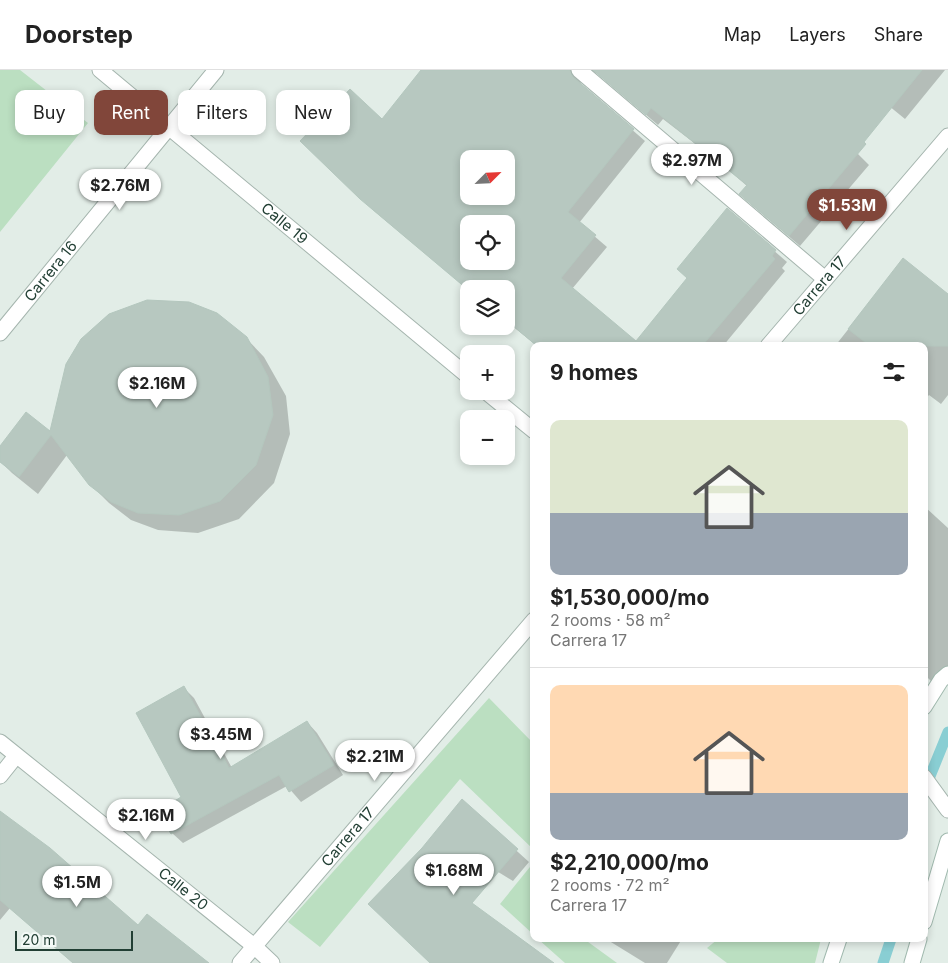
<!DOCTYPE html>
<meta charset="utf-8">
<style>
:root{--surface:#fff;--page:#f2f2f2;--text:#222;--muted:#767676;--line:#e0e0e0;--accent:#81463a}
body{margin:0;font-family:Inter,sans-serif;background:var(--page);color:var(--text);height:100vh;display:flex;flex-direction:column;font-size:19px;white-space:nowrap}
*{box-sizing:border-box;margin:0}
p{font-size:16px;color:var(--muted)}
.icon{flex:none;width:28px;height:28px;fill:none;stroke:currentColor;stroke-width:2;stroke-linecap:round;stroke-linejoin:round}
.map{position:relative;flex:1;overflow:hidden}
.details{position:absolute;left:530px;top:272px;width:398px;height:600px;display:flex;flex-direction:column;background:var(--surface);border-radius:10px;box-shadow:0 2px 8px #0003}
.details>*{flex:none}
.top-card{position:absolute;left:15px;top:20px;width:440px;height:45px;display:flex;gap:10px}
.needle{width:32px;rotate:66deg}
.controls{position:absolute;left:460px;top:80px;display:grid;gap:10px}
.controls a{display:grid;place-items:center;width:55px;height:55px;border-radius:10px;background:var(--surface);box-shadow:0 2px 8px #0003;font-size:25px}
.scale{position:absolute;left:15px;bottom:12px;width:118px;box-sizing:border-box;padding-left:5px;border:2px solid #223f34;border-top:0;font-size:14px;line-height:18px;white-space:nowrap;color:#223f34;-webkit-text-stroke:4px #f3f9f6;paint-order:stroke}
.price{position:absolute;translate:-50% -42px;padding:0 11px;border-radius:18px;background:#fff;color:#222;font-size:16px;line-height:32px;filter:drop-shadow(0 1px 2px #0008)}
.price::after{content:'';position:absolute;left:50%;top:30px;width:15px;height:11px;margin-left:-8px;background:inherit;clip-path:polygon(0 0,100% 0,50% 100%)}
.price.active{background:var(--accent);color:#fff}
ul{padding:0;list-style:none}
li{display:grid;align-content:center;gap:10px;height:265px;padding:0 20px}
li+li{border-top:1px solid var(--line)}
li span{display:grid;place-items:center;height:155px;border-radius:10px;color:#555}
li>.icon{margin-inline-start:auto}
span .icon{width:90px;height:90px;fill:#fffc;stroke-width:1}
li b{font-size:21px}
h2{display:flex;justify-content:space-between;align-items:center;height:60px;padding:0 20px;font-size:21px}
.pill{padding:0 18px;border-radius:10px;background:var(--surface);box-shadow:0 2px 8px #0003;font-size:18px;line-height:45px}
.pill.active{background:var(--accent);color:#fff}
header{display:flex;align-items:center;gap:30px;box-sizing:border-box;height:70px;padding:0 25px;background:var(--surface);border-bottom:1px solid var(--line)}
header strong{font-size:24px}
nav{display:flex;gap:28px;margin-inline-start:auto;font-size:18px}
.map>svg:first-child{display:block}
.green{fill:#bbdfc1}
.shadow{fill:#0003;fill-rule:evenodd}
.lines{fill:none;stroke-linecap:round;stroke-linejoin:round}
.stream{stroke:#89ced3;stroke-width:11}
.building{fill:#b7c8c0;stroke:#b4c7be;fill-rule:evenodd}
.street-casing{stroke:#a5b5ae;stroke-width:17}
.secondary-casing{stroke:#a0b9ae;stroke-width:17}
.street{stroke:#fff;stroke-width:15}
.secondary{stroke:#fff;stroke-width:15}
.labels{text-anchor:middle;stroke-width:4;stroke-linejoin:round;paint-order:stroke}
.street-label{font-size:15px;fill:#223f34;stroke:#f3f9f6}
</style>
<header>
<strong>Doorstep</strong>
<nav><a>Map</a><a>Layers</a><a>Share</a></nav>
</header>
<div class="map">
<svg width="948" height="893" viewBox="0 0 948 893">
<rect width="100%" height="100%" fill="#e2ede7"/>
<path class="green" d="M0,0H20L88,53L0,162Z
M489,628L534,674V780L460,709L320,877L288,852Z
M534,792V865L500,834Z
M538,869H584L617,893H565Z
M718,869H821L815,893H727L707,878Z"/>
<path class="shadow" d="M423,0H752L858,84L869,95L800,176L752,135L747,116L724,96L663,49L658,55L598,4L592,1L587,2L580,11L583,17L645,71L579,153L607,177L572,219L636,272L689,209L727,140L787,192L782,198L785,201L723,276H537L506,251V219L469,220L373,140L302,71L382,51ZM469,89H506V126H469ZM469,154H506V191H469Z
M845,0H945L905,49Z
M903,190L948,226V325L941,334L929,325L924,331V276H835Z
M246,268L264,287L286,326L290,364L274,413L239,449L198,463L158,460L131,450L109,433L90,414L67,385L38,424L12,403L0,391V378L51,363Z
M924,436L948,458V597L933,613L924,604Z
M184,618L194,628L232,698L307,652L317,663L343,705L301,732L287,716L183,773L172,763L183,727Z
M462,731L529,792L513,811L469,784L448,813L483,843L549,893H467L390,837L378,825L439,761L438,760Z
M0,758L138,856L206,893H73L10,838L0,850Z
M606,869H682L667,893H645Z"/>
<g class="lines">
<path class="stream" d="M924,721L948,662
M883,893L891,869"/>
</g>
<path class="building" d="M421,0H570L573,7L634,59L568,142L596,165L561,208L636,271L687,208L677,199L727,138L776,180L772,186L775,189L702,276H537L506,250V219H467L360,129L300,71L350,19L382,49ZM469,89H506V126H469ZM469,154H506V191H469Z
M593,0H922L864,72L866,74L789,166L739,124L747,115L651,38L646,45Z
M903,188L948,224V276H870L848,259Z
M147,230L189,232L217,243L247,267L268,307L273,345L256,395L220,431L179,445L138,443L111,432L89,415L51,365L19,407L0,392V376L26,342L50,361L66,294L81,269L109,244Z
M184,616L229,698L307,651L334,695L289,722L279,705L171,764L158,741L181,727L136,643Z
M462,729L518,779L472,833L554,893H430L368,834L422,778Z
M0,741L50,778L138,855L147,844L209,893H73L0,830Z"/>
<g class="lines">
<g class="street-casing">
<g id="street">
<path id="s1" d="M100,0L469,307"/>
<path d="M579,0L825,209"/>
<path id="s2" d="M0,263L216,0"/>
<path id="s3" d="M768,276L948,66"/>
<path d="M485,321L534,361"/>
<path id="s4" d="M0,672L254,876L272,893"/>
<path d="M0,706L16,686"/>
<path d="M924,707L948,740"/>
<path id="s5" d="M240,893L534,550"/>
</g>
</g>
<g class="secondary-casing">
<path id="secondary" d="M924,637L941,610L948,604
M924,852L948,771
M831,893L839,869
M912,893L919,869"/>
</g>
<use href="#street" class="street"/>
<use href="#secondary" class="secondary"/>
</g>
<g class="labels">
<g class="street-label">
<text dy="5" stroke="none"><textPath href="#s1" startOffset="240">Calle 19</textPath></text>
<text dy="5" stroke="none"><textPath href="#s2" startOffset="80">Carrera 16</textPath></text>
<text dy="5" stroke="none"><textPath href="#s3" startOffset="79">Carrera 17</textPath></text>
<text dy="5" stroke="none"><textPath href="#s5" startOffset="166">Carrera 17</textPath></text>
<text dy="5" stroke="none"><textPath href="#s4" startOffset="235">Calle 20</textPath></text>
</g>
</g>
</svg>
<div class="controls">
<a><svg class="needle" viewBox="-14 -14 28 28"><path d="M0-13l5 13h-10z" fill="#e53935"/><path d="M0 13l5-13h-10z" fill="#767676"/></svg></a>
<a><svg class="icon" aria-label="locate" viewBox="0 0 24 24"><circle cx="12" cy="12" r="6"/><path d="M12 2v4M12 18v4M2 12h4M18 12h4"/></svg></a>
<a><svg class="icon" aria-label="layers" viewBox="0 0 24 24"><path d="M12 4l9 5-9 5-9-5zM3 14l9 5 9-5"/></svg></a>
<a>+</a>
<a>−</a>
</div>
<div class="scale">20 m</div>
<b class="price" style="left:692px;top:116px">$2.97M</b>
<b class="price" style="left:120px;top:141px">$2.76M</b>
<b class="price active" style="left:847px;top:161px">$1.53M</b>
<b class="price" style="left:157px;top:339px">$2.16M</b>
<b class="price" style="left:221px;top:690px">$3.45M</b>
<b class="price" style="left:375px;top:712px">$2.21M</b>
<b class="price" style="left:146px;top:771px">$2.16M</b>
<b class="price" style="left:454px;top:826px">$1.68M</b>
<b class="price" style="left:77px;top:838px">$1.5M</b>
<div class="top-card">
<a class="pill">Buy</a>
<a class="pill active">Rent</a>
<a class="pill">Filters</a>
<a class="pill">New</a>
</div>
<section class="details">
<h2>9 homes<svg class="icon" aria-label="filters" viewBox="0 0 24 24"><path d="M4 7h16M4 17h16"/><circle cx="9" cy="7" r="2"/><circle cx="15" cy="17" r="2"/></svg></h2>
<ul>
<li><span style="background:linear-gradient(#dfe7d0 60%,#9aa5b1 0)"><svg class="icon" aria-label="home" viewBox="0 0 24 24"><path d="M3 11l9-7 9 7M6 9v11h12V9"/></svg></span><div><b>$1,530,000/mo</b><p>2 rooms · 58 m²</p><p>Carrera 17</p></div></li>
<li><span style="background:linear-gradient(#ffd9b3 70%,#9aa5b1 0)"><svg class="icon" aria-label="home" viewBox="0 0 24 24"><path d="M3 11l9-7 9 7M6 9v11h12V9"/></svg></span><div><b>$2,210,000/mo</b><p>2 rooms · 72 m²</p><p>Carrera 17</p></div></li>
</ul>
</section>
</div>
